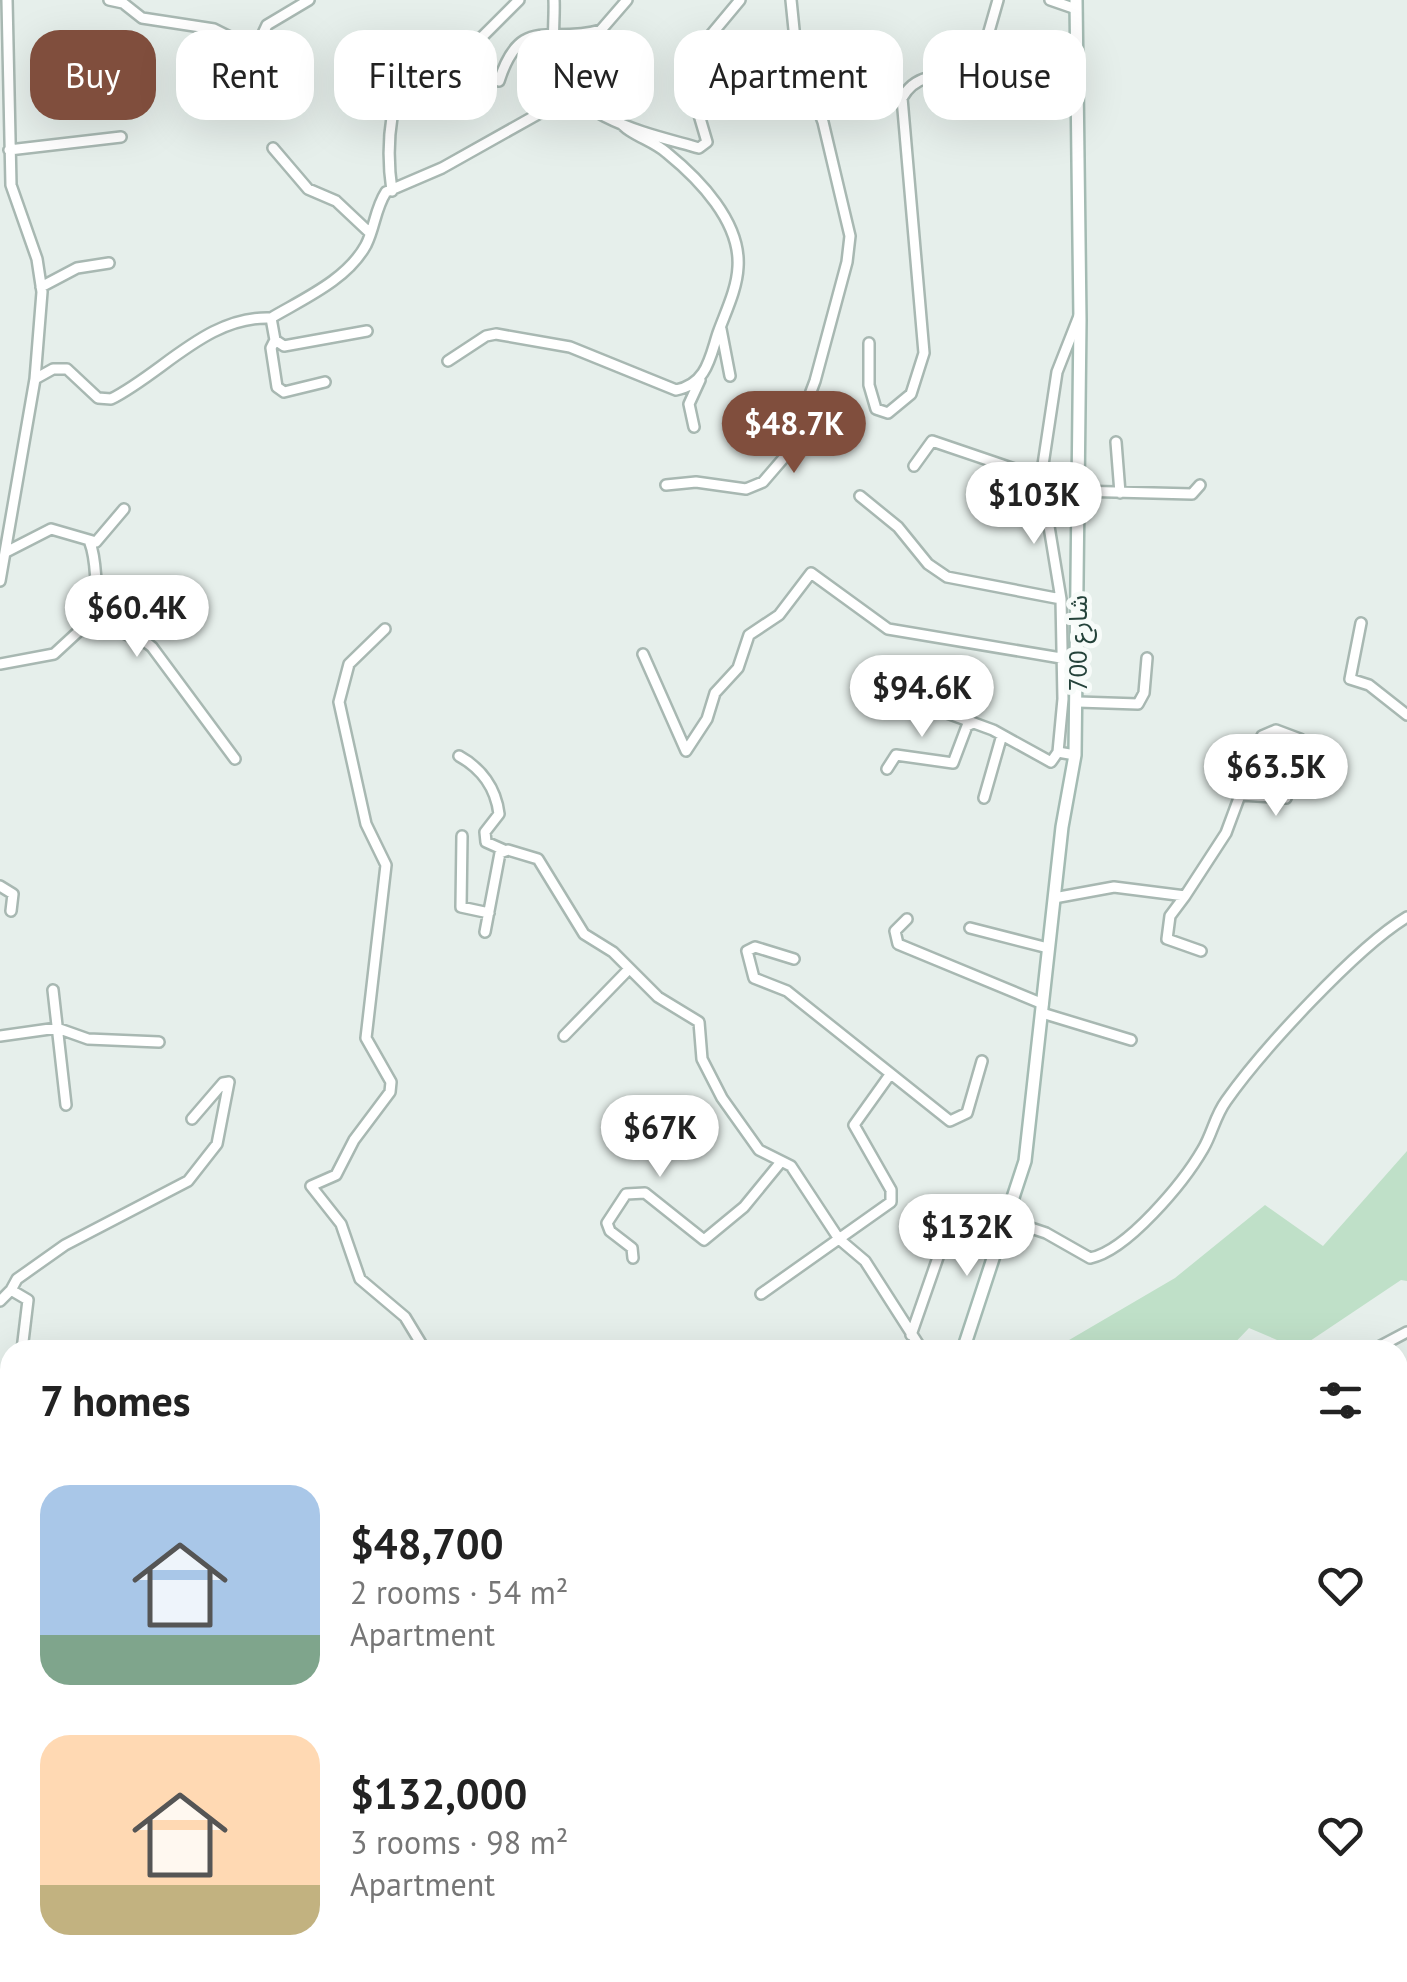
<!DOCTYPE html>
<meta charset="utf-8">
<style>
:root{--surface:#fff;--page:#f6f6f6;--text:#222;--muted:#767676;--accent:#804e3d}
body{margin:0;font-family:"PT Sans","Noto Sans Arabic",sans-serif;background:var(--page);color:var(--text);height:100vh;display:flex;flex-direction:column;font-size:38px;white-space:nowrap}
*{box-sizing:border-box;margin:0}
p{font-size:32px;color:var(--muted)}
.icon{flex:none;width:55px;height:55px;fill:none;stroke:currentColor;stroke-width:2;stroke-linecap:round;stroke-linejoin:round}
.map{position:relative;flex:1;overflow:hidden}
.side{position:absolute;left:0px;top:1340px;width:1408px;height:642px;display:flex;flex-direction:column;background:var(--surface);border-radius:30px 30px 0 0;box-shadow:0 10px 40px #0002}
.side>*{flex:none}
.hud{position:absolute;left:30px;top:30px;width:1348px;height:90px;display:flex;gap:20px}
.price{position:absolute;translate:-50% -85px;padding:0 22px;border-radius:35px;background:#fff;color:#222;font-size:32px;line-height:65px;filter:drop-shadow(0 2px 5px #0008)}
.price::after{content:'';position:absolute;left:50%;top:60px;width:30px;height:22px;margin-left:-15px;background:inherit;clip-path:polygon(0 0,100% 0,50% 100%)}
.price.active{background:var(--accent);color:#fff}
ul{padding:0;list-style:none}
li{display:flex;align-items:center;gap:30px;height:250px;padding:0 40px}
li span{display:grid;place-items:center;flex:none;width:280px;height:200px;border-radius:30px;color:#555}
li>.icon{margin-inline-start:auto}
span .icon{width:120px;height:120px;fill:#fffc;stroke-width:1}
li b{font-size:42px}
h2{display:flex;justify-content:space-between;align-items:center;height:120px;padding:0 40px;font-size:42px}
.tag{padding:0 35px;border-radius:30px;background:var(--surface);box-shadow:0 10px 40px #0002;font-size:35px;line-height:90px}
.tag.active{background:var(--accent);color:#fff}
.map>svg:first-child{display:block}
.green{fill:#bfe0c8}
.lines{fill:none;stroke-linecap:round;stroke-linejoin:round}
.minor-casing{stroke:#a8b8b2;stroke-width:14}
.tertiary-casing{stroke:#a8b8b2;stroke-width:15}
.secondary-casing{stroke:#a4bbb3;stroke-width:16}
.minor{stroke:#fff;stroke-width:9}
.tertiary{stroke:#fff;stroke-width:10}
.secondary{stroke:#fff;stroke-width:11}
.labels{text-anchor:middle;stroke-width:10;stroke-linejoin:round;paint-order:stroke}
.street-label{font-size:25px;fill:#24423a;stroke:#f7fbf9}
</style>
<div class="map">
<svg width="1407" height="1982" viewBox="0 0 1407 1982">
<rect width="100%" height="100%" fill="#e6efeb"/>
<path class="green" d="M1407,1151V1281L1401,1280L1298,1349L1249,1328L1228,1350H1052L1175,1278L1265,1205L1323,1246Z
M1407,1510V1666H1398V1511Z
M1191,1972L1195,1982H990L988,1973Z"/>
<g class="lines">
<g class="minor-casing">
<path id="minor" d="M7,0L11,185L37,259L42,292L35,379
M109,0L123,3L142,18L214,29L246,45L259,42L267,25L309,0
M554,0C555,20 551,44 556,63C570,119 651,134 699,148L707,142L689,81L690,60L740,0
M1050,0L1076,9
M466,53L519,0
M237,78L239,44
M499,81C521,13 548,45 601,30L627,0
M273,148L308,189L336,201L370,233
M9,150L121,137
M392,191C384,137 393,94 414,45
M41,287L77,268L109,263
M271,318C303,299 347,280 366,245C375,227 375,209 386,192L442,168L540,113L564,82
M721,329L730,376
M275,340L271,348L277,387L284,392L325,382
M869,343V385L876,409L888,413L911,394L924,353L902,98C919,68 948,78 976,77L998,0
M448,361L486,336L496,334L570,347L676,390C707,384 710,357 718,333C726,311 737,289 738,267C741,222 699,179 667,153C651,139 630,136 617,119
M694,427L689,404L700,380
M1116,442L1120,493
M914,466L932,441L1041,478
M666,485L696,482L746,489L763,482L788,453L815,381L847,262L850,236L823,122L812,93L799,79L791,0
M1076,491L1192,494L1200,485
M860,496L898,527L928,564L947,577L1061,599
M90,543C101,570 88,611 118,630C130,638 141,637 152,647L235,759
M8,551L51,529L96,542L124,509
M0,581L35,379L53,369H67L98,398L111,399C163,373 208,315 271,318L275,340L284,346L367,331
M1361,623L1350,679L1369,685L1407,715
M385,629L349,664L339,702L366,824L386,865L366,1038L391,1082L390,1092L354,1140L336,1175L311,1186L341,1224L360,1279L405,1317L425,1350
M643,654L686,751L707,719L715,693L738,668L749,635L779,615L811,573L888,629L1061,658
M0,664L54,654L80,630L128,631L146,616
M1078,702L1138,704L1144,693L1147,658
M925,705L993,730L1051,762L1058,752
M1075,755L1058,752L1063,699L1061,599L1041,478L1057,372L1079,316
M459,756C481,768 496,788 499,814L485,832L486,842L504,850
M887,769L896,755L953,763L967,726L973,723
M984,798L1002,735
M462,836L461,907L489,913
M0,886L13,894L11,911
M1185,896L1170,916L1167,939L1201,951
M1054,898L1114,887L1185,896L1226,833L1262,736L1276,730L1300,739L1302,750L1286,798L1241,795
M907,919L895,931L898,944L1043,1004
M970,928L1048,948
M485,932L500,853L508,850L538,859L584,934L613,952L658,997L699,1022L702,1059L722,1098L759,1150L791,1166L839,1239L865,1261L922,1350
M794,959L755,947L747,951L754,978L787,991L950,1121L967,1113L982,1061
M53,990L66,1105
M1042,1013L1131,1040
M0,1036L57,1028L88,1039L159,1042
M564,1036L629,969
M1007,1220L1046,1233L1090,1258C1127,1251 1184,1182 1203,1149C1212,1134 1215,1116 1226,1101C1261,1051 1357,947 1407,917
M633,1258L632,1248L610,1231L607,1223L626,1194L645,1193L704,1240L744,1207L780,1163
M11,1290L17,1279L65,1245L188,1181L217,1144L229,1082L223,1083L192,1119
M761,1294L891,1202V1190L854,1125L889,1076
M0,1301L11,1290L28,1300L22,1350
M911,1335L943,1243
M1373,1350L1407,1332
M1398,1416V1428
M0,1451L10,1410
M0,1849L10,1845
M1398,1861L1407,1872
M1305,1972L1326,1982
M35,1982L39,1972
M342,1982L353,1975L360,1982
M397,1982L413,1972
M1404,1982L1407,1949"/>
</g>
<g class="tertiary-casing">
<path id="tertiary" d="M0,1698L10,1699
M711,1972L720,1982"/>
</g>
<g class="secondary-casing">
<path id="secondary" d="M963,1350L1025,1161L1062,827L1075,755L1080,320L1076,0
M911,1982V1972"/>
</g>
<use href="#minor" class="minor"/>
<use href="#tertiary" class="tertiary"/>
<use href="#secondary" class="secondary"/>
</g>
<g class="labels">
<g class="street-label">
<text transform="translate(1078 643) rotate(-90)" y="9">شارع 700</text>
</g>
</g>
</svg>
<b class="price active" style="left:794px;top:476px">$48.7K</b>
<b class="price" style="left:1034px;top:547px">$103K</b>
<b class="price" style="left:137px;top:660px">$60.4K</b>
<b class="price" style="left:922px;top:740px">$94.6K</b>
<b class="price" style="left:1276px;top:819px">$63.5K</b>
<b class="price" style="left:660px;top:1180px">$67K</b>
<b class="price" style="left:967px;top:1279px">$132K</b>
<div class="hud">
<a class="tag active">Buy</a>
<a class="tag">Rent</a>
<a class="tag">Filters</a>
<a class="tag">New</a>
<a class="tag">Apartment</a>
<a class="tag">House</a>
</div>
<section class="side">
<h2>7 homes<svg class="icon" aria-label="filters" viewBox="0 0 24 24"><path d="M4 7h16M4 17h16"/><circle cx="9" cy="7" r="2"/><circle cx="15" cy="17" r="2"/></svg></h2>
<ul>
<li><span style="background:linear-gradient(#a9c7e8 75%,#7fa58c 0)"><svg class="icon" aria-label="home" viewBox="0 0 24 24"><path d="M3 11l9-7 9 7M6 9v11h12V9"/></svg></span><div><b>$48,700</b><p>2 rooms · 54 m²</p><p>Apartment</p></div><svg class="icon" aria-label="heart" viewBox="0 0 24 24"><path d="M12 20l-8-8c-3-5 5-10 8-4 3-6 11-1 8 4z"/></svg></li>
<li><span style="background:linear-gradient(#ffd9b3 75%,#c2b280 0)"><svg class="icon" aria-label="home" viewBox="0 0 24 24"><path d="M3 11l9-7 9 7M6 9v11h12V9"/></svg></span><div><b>$132,000</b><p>3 rooms · 98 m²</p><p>Apartment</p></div><svg class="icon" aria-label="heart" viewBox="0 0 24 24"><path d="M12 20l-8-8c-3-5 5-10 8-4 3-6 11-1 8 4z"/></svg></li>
</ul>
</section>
</div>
